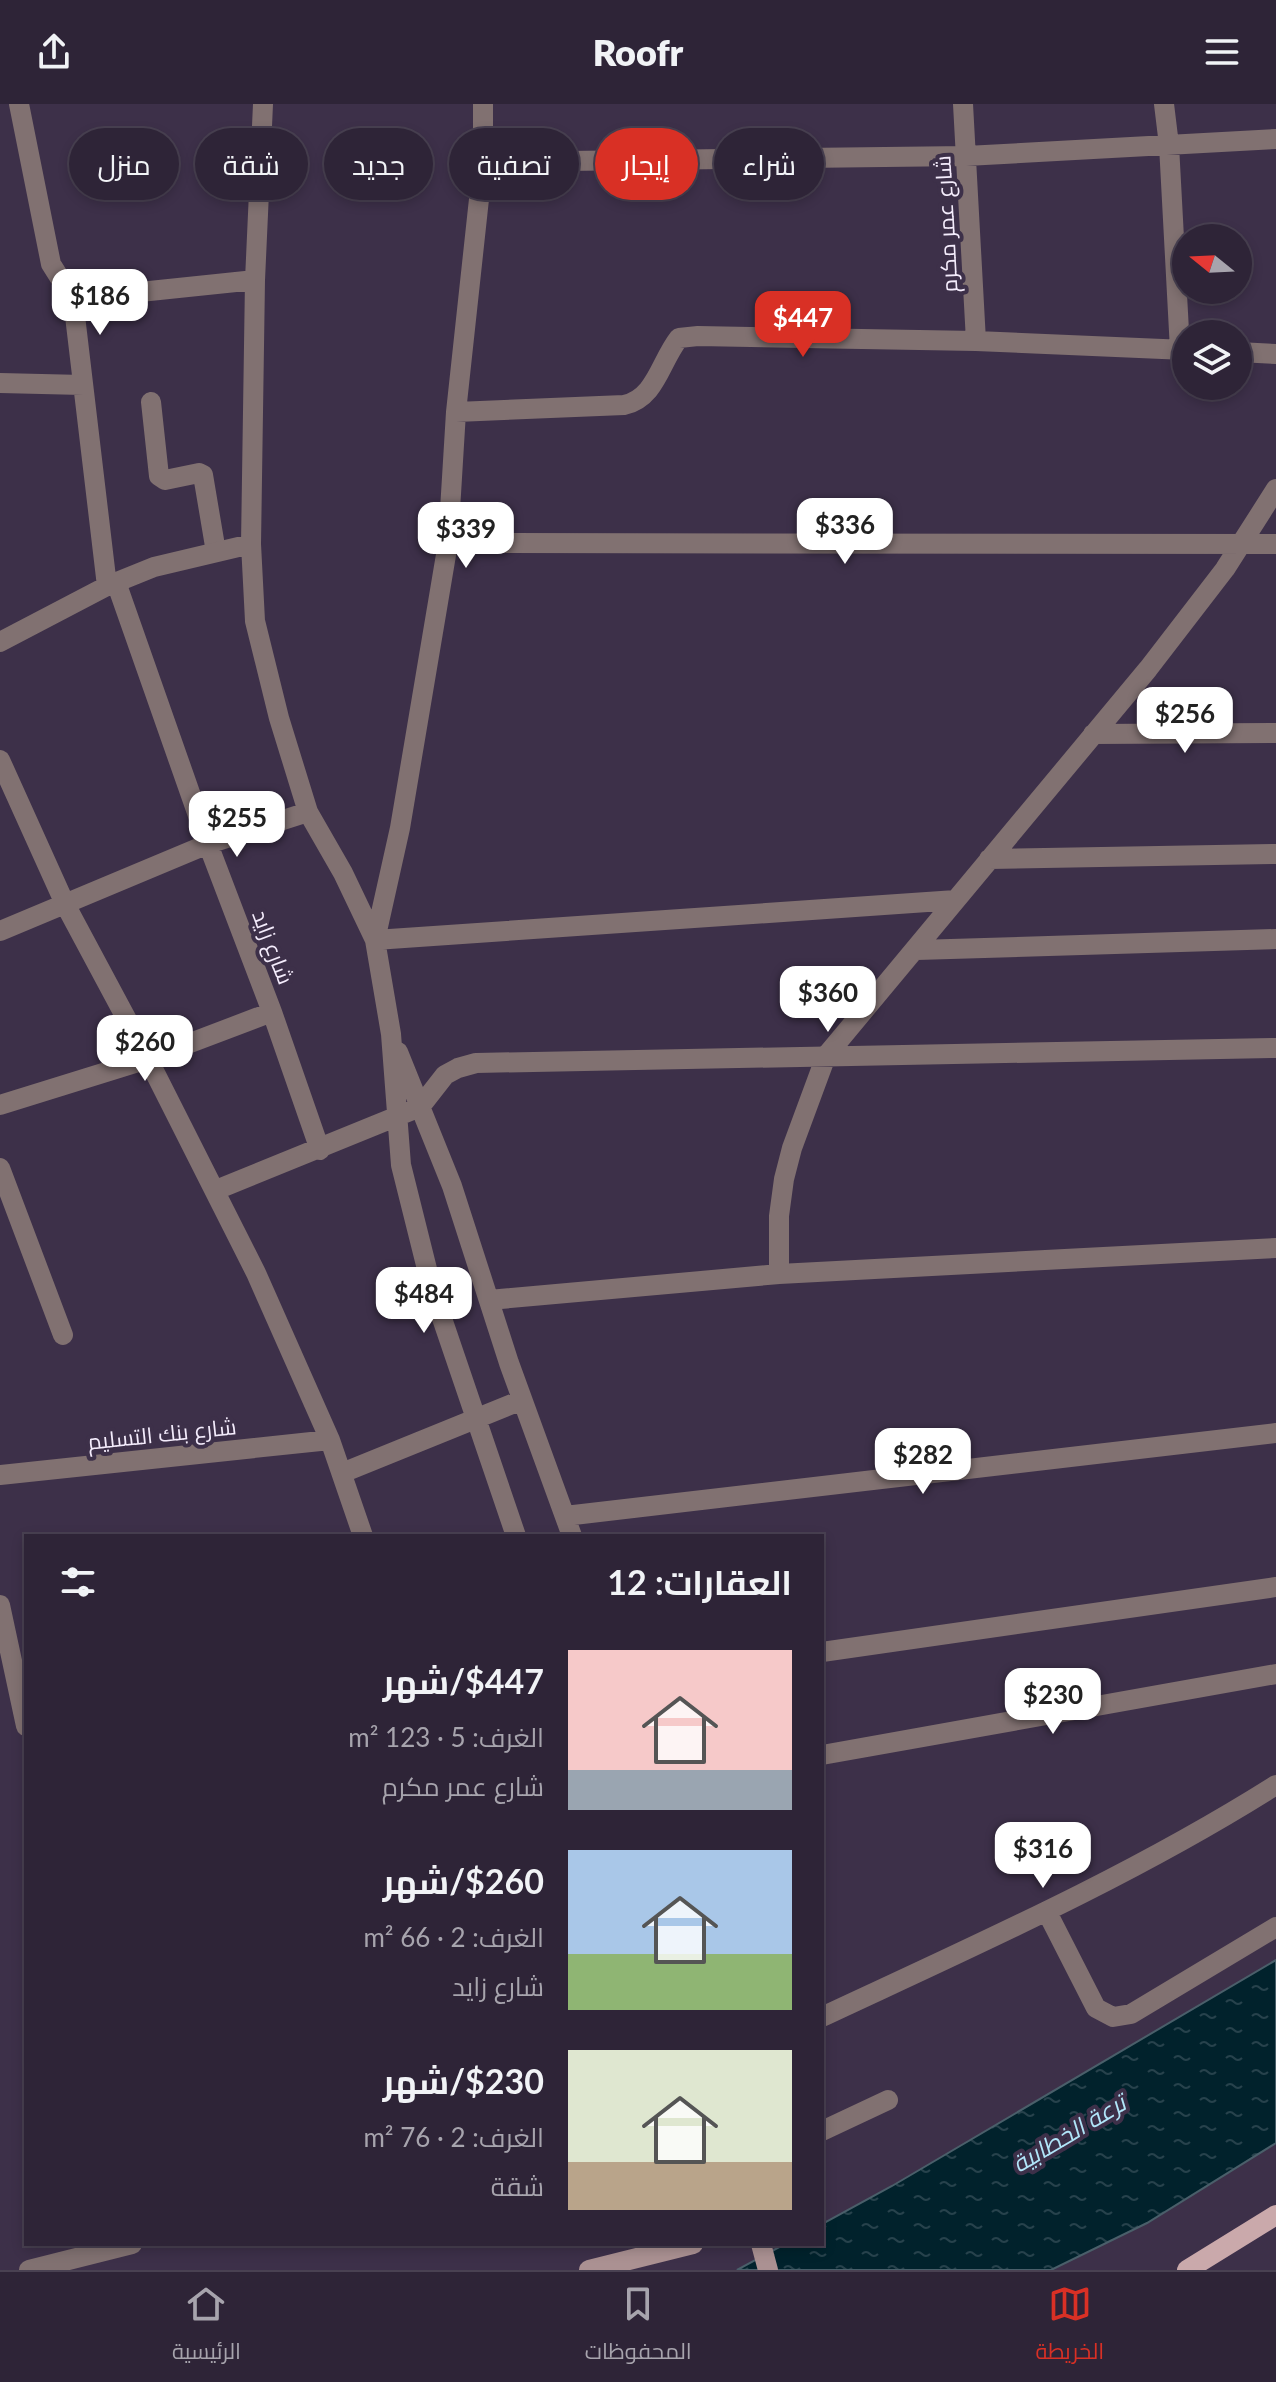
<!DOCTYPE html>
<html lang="ar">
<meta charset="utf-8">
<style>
:root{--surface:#2e2437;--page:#362c3f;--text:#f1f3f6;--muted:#a7a4ad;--line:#494152;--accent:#d93025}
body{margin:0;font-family:Lato,Cairo,sans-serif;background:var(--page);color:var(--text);direction:rtl;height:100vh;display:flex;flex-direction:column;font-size:30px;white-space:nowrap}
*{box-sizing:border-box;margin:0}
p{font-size:26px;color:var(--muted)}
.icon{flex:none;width:44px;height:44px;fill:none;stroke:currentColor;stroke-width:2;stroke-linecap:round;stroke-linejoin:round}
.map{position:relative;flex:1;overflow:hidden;direction:ltr}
.details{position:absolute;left:24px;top:1430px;width:800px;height:712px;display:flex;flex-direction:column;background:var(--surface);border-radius:0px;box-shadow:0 4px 12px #0003,0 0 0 2px var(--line);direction:rtl}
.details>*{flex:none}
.hud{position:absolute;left:24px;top:24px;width:800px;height:72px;direction:rtl;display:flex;gap:16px}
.needle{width:52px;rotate:288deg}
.tools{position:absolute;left:1172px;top:120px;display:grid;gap:16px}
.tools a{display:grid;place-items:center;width:80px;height:80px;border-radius:50%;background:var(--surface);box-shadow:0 4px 12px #0003,0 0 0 2px var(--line);font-size:40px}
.price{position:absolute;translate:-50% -68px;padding:0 18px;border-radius:16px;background:#fff;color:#222;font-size:26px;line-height:52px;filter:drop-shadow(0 2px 4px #0008)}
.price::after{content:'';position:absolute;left:50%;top:48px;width:24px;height:18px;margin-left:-12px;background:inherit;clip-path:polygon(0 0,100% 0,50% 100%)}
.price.current{background:var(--accent);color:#fff}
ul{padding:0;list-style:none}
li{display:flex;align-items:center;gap:24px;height:200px;padding:0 32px}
li span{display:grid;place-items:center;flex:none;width:224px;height:160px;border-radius:0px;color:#555}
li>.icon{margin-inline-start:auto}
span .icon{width:96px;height:96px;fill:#fffc;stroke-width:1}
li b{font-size:34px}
h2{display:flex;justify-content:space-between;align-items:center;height:96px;padding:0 32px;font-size:34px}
.pill{padding:0 28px;border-radius:36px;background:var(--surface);box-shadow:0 4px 12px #0003,0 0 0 2px var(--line);font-size:28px;line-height:72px}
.pill.current{background:var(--accent);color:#fff}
header{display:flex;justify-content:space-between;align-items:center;height:104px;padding:0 32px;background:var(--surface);font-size:36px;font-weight:800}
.tab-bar{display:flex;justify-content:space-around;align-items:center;height:112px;border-top:2px solid var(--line);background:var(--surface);font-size:22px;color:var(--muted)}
.tab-bar a{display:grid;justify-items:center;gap:4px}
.tab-bar .current{color:var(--accent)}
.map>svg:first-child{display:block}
.water{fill:url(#water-ripples);stroke:#4a5f6a;stroke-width:2}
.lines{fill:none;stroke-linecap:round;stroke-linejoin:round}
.lane{stroke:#817171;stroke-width:20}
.street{stroke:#817171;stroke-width:20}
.secondary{stroke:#ab9192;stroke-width:20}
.primary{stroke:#caa9ab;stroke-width:20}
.labels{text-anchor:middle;stroke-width:8;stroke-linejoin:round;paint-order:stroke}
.street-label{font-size:22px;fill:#f4ecfc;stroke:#3d3049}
.water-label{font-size:24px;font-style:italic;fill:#b1e6f9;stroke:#3d3049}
</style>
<header><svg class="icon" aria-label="menu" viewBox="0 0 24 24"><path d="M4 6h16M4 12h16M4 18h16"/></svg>Roofr<svg class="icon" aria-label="share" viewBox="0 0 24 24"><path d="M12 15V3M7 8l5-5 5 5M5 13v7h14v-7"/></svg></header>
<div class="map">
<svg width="1276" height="2166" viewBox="0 0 1276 2166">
<defs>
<pattern id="water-ripples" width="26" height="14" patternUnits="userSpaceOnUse" patternTransform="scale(2)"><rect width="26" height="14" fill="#01222c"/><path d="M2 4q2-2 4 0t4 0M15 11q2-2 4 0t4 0" fill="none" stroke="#27424c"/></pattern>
</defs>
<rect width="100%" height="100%" fill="#3d3049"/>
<path class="water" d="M1276,1856V2039L1147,2119L1051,2166H737L785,2140H822V2120L892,2082Z"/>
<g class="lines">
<path class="lane" d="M151,298L159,372L165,376L199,369L203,371L216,448
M822,2027L888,1996"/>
<path class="street" d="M19,0L51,160L73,195L107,482
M483,0V58L456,308L448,439L400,724L375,836L391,930L401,1061L432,1185L516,1432
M963,0L976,237
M1164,0L1169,41L1180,246
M483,58L966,52L1276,35
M73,195L255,176
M1238,248L1276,250
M0,279L83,281
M456,308L624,301C656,294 660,258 679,234L698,232L976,237L1186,246
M448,439L1276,440
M251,440L255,176L263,0
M116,478L208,740L272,908L320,1046
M0,538L107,482L154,463L251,440L255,517L279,614L308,708L343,769L375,836L956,796
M1093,630L1276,629
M0,656L65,800L148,955L256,1169L330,1336L363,1432
M989,755L1276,750
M0,827L208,740L308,708
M917,846L1276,835
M398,948L452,1082L509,1259L572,1432
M0,1001L148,955L272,908
M0,1064L63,1231
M216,1086L420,1003L445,971L458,964L476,959L1276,944
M779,1170V1112L784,1075L792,1044L826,952L1148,565L1225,465L1276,385
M489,1196L779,1170L1276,1144
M342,1369L522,1296
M0,1371L330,1336
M565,1412L1276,1329
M0,1501L26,1622
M822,1548L1276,1483
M822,1651L1276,1570
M1047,1808L1096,1904L1113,1913L1131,1910L1276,1823
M822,1913C976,1841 1132,1772 1276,1681
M29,2166L132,2140"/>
<path class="secondary" d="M761,2140L768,2166
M589,2166L693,2140"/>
<path class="primary" d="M1187,2166L1276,2111"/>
</g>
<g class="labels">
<g class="street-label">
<text transform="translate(946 120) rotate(-93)" y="8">شارع عمر مكرم</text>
<text transform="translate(273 843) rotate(69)" y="8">شارع زايد</text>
<text transform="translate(162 1330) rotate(-6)" y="8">شارع بنك التسليم</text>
</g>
<g class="water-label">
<text transform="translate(1069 2030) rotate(-31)" y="8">ترعة الخطابية</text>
</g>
</g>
</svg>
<div class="tools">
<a><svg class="needle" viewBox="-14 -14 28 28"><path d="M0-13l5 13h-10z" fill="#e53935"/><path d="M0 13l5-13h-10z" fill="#a7a4ad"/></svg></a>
<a><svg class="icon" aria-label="layers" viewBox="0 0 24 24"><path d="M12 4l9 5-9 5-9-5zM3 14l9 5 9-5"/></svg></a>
</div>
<b class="price" style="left:100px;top:233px">$186</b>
<b class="price current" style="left:803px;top:255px">$447</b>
<b class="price" style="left:845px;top:462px">$336</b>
<b class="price" style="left:466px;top:466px">$339</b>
<b class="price" style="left:1185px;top:651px">$256</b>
<b class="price" style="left:237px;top:755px">$255</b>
<b class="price" style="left:828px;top:930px">$360</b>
<b class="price" style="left:145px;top:979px">$260</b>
<b class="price" style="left:424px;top:1231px">$484</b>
<b class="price" style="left:923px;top:1392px">$282</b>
<b class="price" style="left:1053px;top:1632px">$230</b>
<b class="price" style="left:1043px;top:1786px">$316</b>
<div class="hud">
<a class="pill">شراء</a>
<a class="pill current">إيجار</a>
<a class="pill">تصفية</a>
<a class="pill">جديد</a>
<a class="pill">شقة</a>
<a class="pill">منزل</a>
</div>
<section class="details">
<h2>العقارات: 12<svg class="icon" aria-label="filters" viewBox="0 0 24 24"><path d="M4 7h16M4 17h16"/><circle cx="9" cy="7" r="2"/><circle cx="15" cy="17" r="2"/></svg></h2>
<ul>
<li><span style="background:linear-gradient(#f6c9c9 75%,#9aa5b1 0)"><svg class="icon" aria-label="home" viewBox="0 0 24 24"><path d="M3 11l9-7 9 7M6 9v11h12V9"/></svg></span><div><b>$447/شهر</b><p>الغرف: 5 · 123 m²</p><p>شارع عمر مكرم</p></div></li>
<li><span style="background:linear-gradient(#a9c7e8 65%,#8fb573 0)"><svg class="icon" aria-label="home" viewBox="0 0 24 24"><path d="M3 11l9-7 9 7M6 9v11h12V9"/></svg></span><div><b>$260/شهر</b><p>الغرف: 2 · 66 m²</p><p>شارع زايد</p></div></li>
<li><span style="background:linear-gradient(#dfe7d0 70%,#b9a48a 0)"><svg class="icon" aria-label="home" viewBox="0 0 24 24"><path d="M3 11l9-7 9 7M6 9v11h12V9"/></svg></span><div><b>$230/شهر</b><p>الغرف: 2 · 76 m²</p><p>شقة</p></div></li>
</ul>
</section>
</div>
<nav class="tab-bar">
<a class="current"><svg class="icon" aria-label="map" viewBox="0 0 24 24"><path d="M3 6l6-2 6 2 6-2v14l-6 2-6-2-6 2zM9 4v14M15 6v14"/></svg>الخريطة</a>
<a><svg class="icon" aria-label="saved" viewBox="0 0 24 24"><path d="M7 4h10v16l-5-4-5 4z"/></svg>المحفوظات</a>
<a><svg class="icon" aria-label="home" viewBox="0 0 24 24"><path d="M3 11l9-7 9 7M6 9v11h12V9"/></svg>الرئيسية</a>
</nav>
